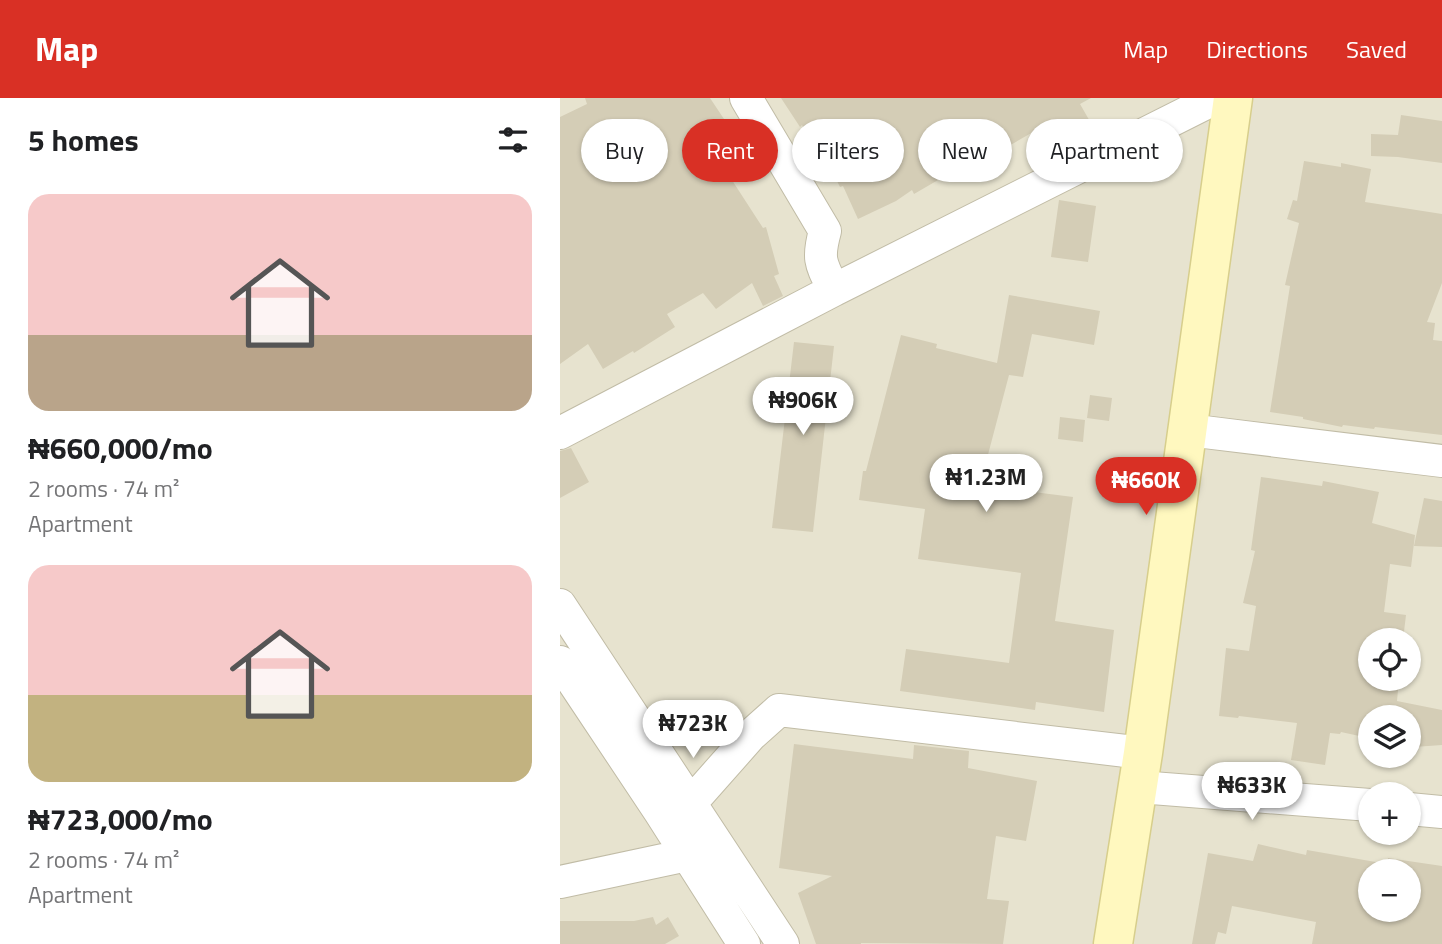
<!DOCTYPE html>
<meta charset="utf-8">
<style>
:root{--surface:#fff;--page:#f6f6f6;--text:#202124;--muted:#757577;--accent:#d93025}
body{margin:0;font-family:"Titillium Web",sans-serif;background:var(--page);color:var(--text);height:100vh;display:flex;flex-direction:column;font-size:26px;white-space:nowrap}
*{box-sizing:border-box;margin:0}
p{font-size:23px;color:var(--muted)}
.icon{flex:none;width:38px;height:38px;fill:none;stroke:currentColor;stroke-width:2;stroke-linecap:round;stroke-linejoin:round}
.map{position:relative;flex:1;overflow:hidden}
.details{display:flex;flex-direction:column;background:var(--surface);width:560px}
.details>*{flex:none}
.top-card{position:absolute;left:21px;top:21px;width:665px;height:63px;display:flex;gap:14px}
.controls{position:absolute;left:798px;top:530px;display:grid;gap:14px}
.controls a{display:grid;place-items:center;width:63px;height:63px;border-radius:50%;background:var(--surface);box-shadow:0 2px 5px #0004;font-size:35px}
.price{position:absolute;translate:-50% -60px;padding:0 16px;border-radius:24px;background:#fff;color:#222;font-size:23px;line-height:46px;filter:drop-shadow(0 2px 4px #0008)}
.price::after{content:'';position:absolute;left:50%;top:42px;width:21px;height:16px;margin-left:-10px;background:inherit;clip-path:polygon(0 0,100% 0,50% 100%)}
.price.on{background:var(--accent);color:#fff}
ul{padding:0;list-style:none}
li{display:grid;align-content:center;gap:14px;height:371px;padding:0 28px}
li span{display:grid;place-items:center;height:217px;border-radius:21px;color:#555}
li>.icon{margin-inline-start:auto}
span .icon{width:126px;height:126px;fill:#fffc;stroke-width:1}
li b{font-size:30px}
h2{display:flex;justify-content:space-between;align-items:center;height:84px;padding:0 28px;font-size:30px}
.pill{padding:0 24px;border-radius:32px;background:var(--surface);box-shadow:0 2px 5px #0004;font-size:24px;line-height:63px}
.pill.on{background:var(--accent);color:#fff}
header{display:flex;align-items:center;gap:42px;box-sizing:border-box;height:98px;padding:0 35px;background:var(--accent);color:#fff}
header strong{font-size:33px}
nav{display:flex;gap:38px;margin-inline-start:auto;font-size:24px}
main{display:flex;flex:1;min-height:0}
.map>svg:first-child{display:block}
.residential{fill:#e7e3cf;fill-rule:evenodd}
.building{fill:#d4cdb6;fill-rule:evenodd}
.lines{fill:none;stroke-linecap:round;stroke-linejoin:round}
.minor-casing{stroke:#c1bca6;stroke-width:34}
.secondary-casing{stroke:#d7ce8c;stroke-width:41}
.minor{stroke:#fff;stroke-width:32}
.secondary{stroke:#fff8bf;stroke-width:38}
</style>
<header>
<strong>Map</strong>
<nav><a>Map</a><a>Directions</a><a>Saved</a></nav>
</header>
<main>
<section class="details">
<h2>5 homes<svg class="icon" aria-label="filters" viewBox="0 0 24 24"><path d="M4 7h16M4 17h16"/><circle cx="9" cy="7" r="2"/><circle cx="15" cy="17" r="2"/></svg></h2>
<ul>
<li><span style="background:linear-gradient(#f6c9c9 65%,#b9a48a 0)"><svg class="icon" aria-label="home" viewBox="0 0 24 24"><path d="M3 11l9-7 9 7M6 9v11h12V9"/></svg></span><div><b>₦660,000/mo</b><p>2 rooms · 74 m²</p><p>Apartment</p></div></li>
<li><span style="background:linear-gradient(#f6c9c9 60%,#c2b280 0)"><svg class="icon" aria-label="home" viewBox="0 0 24 24"><path d="M3 11l9-7 9 7M6 9v11h12V9"/></svg></span><div><b>₦723,000/mo</b><p>2 rooms · 74 m²</p><p>Apartment</p></div></li>
</ul>
</section>
<div class="map">
<svg width="882" height="846" viewBox="0 0 882 846">
<rect width="100%" height="100%" fill="#f3f0e1"/>
<path class="residential" d="M0,0H882V846H0ZM810,542H849V581H810ZM810,620H849V658H810ZM810,696H849V735H810ZM810,774H849V812H810Z"/>
<path class="building" d="M25,0H150L178,42L161,53L175,71L168,76L203,130L206,129L219,176L214,178L223,198L203,208L192,185L156,211L143,195L107,216L115,229L74,255L73,253L43,271L28,246L0,266V19L27,6Z
M221,0H531L520,6L536,34L510,49L494,22L447,49L437,33L401,55L410,69L388,82L385,78L354,96L352,92L336,103L298,121L283,88L280,89L270,69L267,71L242,27L240,29Z
M841,17L882,23V65L838,59L811,58V36L838,37Z
M744,63L781,69V65L811,71L805,104L882,116V185L867,224L875,225L873,242L882,243V337L815,329L814,331L783,327L782,329L743,321V319L710,314L730,188L725,187L739,125L727,121L733,102L737,103Z
M499,102L536,108L528,164L491,159Z
M449,197L540,213L534,247L472,236L463,279L449,277L420,387L513,399L495,523L554,532L544,614L476,604L475,612L340,593L346,551L449,565L461,475L358,461L365,411L299,402L303,373H306L341,237L377,246L376,250L437,265Z
M234,244L274,248L253,434L212,430Z
M530,297L552,300L549,323L527,320Z
M500,319L525,322L523,344L498,341Z
M11,350L29,384L0,400V353Z
M701,379L762,388L763,383L819,394L812,425L855,437L851,469L830,466L824,514L846,517L843,542H810V581H839L837,603L882,612V647L854,649L849,648V620H810V639L804,637V639L781,634L780,636L770,635L765,667L731,662L737,625L679,618L678,620L659,618L666,550L689,553L696,508L683,505L695,453L691,452Z
M864,400L882,403V449L854,448Z
M234,646L353,661L354,647L409,653L408,670L477,683L466,743L436,738L427,801L449,803L443,846L301,845V846H256L238,795L272,778L219,770Z
M698,746L746,757L747,752L827,766L828,760L882,768V846H752L756,824L672,808L666,836L658,834L655,846H632L648,755L693,763ZM810,774H849V812H810Z
M93,819L96,827L108,819L119,838L105,846H0V823H74Z"/>
<g class="lines">
<g class="minor-casing">
<path id="minor" d="M186,0L265,133C257,162 261,166 274,192L656,0
M628,332L882,363
M0,335L274,192
M0,507L223,846
M0,564L100,714L184,846
M579,689L810,707
M130,706L191,637L219,612L583,655
M849,711L882,714
M0,784L127,757"/>
</g>
<g class="secondary-casing">
<path id="secondary" d="M553,846L583,655L673,0"/>
</g>
<use href="#minor" class="minor"/>
<use href="#secondary" class="secondary"/>
</g>
</svg>
<div class="controls">
<a><svg class="icon" aria-label="locate" viewBox="0 0 24 24"><circle cx="12" cy="12" r="6"/><path d="M12 2v4M12 18v4M2 12h4M18 12h4"/></svg></a>
<a><svg class="icon" aria-label="layers" viewBox="0 0 24 24"><path d="M12 4l9 5-9 5-9-5zM3 14l9 5 9-5"/></svg></a>
<a>+</a>
<a>−</a>
</div>
<b class="price" style="left:243px;top:339px">₦906K</b>
<b class="price" style="left:426px;top:416px">₦1.23M</b>
<b class="price on" style="left:586px;top:419px">₦660K</b>
<b class="price" style="left:133px;top:662px">₦723K</b>
<b class="price" style="left:692px;top:724px">₦633K</b>
<div class="top-card">
<a class="pill">Buy</a>
<a class="pill on">Rent</a>
<a class="pill">Filters</a>
<a class="pill">New</a>
<a class="pill">Apartment</a>
</div>
</div>
</main>
